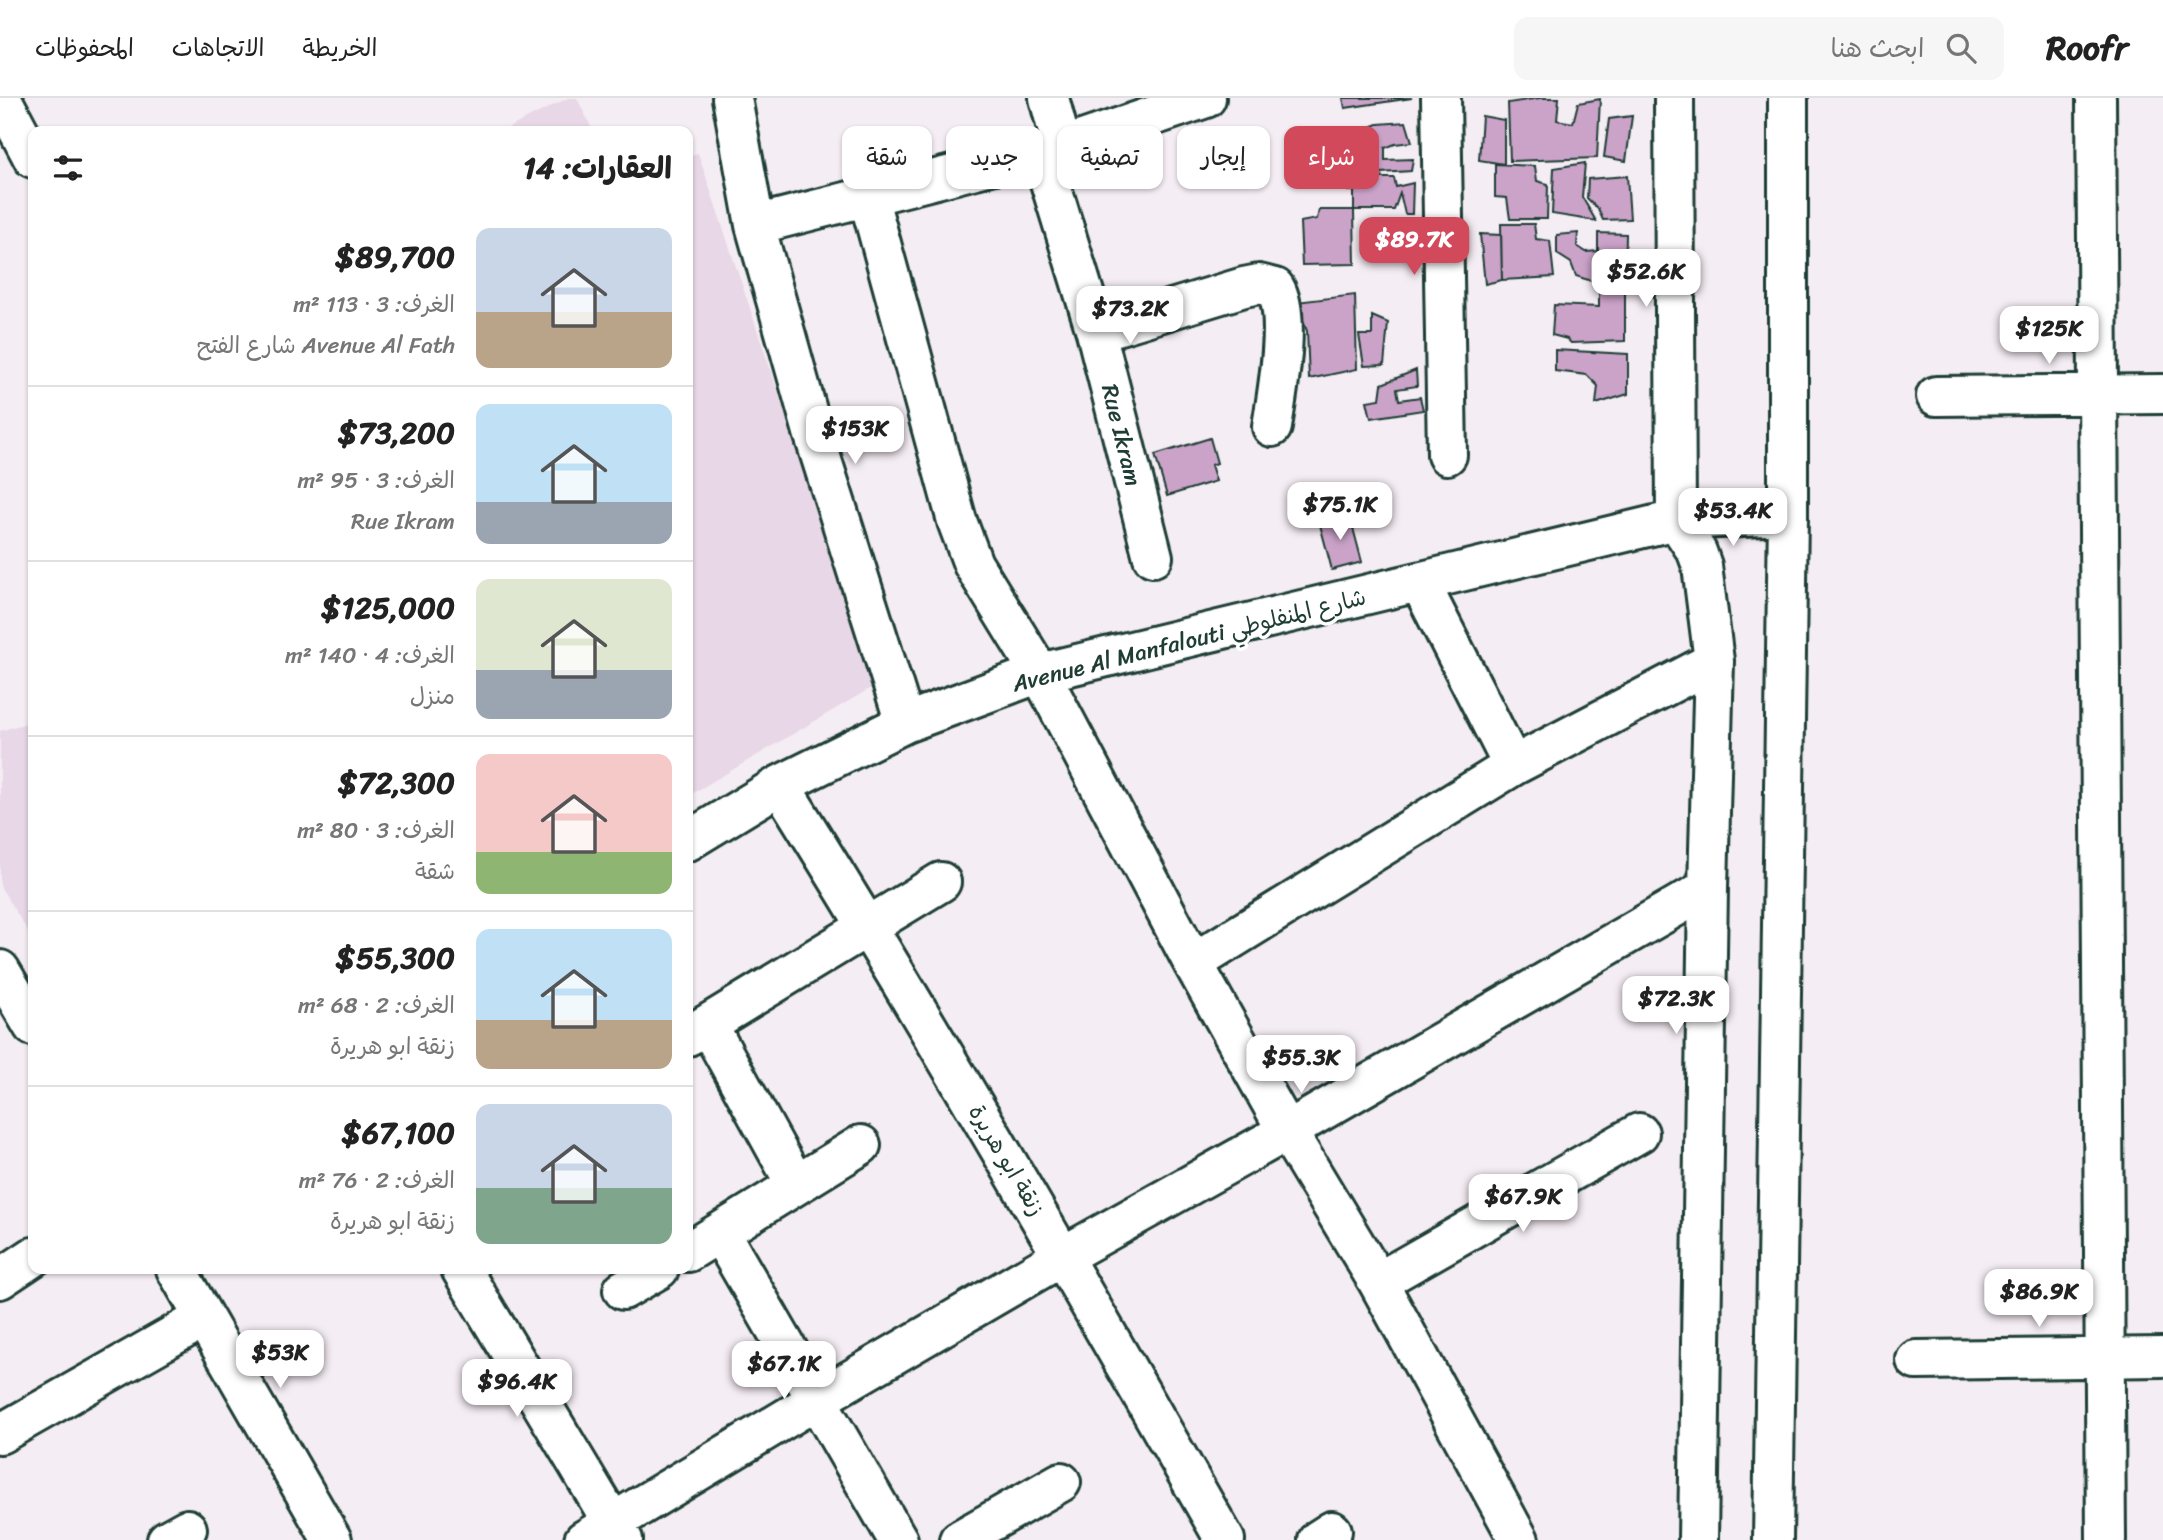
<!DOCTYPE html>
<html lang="ar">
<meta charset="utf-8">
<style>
:root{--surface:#fff;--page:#f6f6f6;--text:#222;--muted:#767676;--line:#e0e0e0;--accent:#d1495b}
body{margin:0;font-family:Sriracha,"Playpen Sans Arabic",sans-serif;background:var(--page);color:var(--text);direction:rtl;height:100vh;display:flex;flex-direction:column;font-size:26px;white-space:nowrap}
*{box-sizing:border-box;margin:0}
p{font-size:23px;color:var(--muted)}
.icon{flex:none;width:38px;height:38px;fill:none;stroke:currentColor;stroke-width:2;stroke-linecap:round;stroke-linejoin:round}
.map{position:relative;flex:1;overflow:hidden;direction:ltr}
.side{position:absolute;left:28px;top:28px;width:665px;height:1148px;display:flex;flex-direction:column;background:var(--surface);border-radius:14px;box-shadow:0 2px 5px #0004;direction:rtl}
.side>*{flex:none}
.guide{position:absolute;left:714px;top:28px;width:665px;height:63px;direction:rtl;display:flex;gap:14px}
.price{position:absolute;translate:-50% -60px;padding:0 16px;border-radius:14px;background:#fff;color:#222;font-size:23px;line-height:46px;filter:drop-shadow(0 2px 4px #0008)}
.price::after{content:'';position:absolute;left:50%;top:42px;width:21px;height:16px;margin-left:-10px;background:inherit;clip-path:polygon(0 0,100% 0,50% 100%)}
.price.on{background:var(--accent);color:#fff}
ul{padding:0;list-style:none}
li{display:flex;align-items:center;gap:21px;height:175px;padding:0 21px}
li+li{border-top:2px solid var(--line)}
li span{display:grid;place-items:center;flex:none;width:196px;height:140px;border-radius:14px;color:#555}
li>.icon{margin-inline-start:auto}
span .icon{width:84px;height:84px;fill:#fffc;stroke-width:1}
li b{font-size:30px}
h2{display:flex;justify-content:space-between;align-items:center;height:84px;padding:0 21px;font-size:30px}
.pill{padding:0 24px;border-radius:14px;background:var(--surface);box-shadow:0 2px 5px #0004;font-size:24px;line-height:63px}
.pill.on{background:var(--accent);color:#fff}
header{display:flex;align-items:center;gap:42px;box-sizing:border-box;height:98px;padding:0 35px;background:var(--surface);border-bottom:2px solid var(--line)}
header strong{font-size:33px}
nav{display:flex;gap:38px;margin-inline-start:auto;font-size:24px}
.search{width:490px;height:63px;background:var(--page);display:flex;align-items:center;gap:18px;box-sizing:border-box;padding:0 24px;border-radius:14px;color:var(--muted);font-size:26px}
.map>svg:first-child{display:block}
.built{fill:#e8d7e7}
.building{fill:#cba3c9;stroke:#1f3d34;stroke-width:2}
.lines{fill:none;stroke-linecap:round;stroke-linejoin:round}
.minor-casing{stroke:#1f3d34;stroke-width:44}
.tertiary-casing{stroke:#1f3d34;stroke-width:44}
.primary-casing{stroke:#1f3d34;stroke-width:44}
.minor{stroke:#fff;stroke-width:38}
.tertiary{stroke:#fff;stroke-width:38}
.primary{stroke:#fff;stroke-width:38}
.labels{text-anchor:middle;stroke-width:7;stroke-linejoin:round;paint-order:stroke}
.street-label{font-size:23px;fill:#1f3d34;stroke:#fff}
</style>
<header>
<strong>Roofr</strong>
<div class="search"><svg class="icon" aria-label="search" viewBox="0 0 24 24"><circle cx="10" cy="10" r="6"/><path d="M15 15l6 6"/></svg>ابحث هنا</div>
<nav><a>الخريطة</a><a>الاتجاهات</a><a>المحفوظات</a></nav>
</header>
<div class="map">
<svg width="2163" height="1442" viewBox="0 0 2163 1442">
<rect width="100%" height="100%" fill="#f5edf4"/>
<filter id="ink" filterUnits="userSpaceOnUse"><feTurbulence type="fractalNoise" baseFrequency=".0143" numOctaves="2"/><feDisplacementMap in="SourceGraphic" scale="14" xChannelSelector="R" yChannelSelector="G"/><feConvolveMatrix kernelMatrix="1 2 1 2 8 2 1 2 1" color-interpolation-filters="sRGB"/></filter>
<g filter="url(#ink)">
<path class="built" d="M568,0H577L593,33H502Z
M698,55L876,587L688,698V58Z
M33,623V842L0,788V633Z"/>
<path class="building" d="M1343,0H1412L1345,10Z
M1540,0H1559L1557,22L1573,25L1578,5L1600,1L1597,60L1510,63L1508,5Z
M1482,18L1504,22V66L1479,62Z
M1632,18L1626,63L1604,59L1609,21Z
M1406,24L1412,44L1395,46L1385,50V62L1413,61L1411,73L1381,75L1382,80H1394L1396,89L1413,85L1412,116H1405L1400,95L1394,112H1354V93H1348L1346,57L1354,58L1351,37L1378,26Z
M1585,65L1582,99L1596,123L1552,116L1554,70Z
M1495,66L1535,68L1537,83L1548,86L1547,121H1510L1507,100L1495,99Z
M1627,78L1630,121L1603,122L1598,111L1587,100L1588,81Z
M1319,112H1354L1355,166L1302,167L1300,124L1317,121Z
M1501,126H1534L1536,141L1550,143L1554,179L1502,182Z
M1578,135L1577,148L1586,154L1598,153V135L1626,136L1625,186L1594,184L1576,178L1571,165L1557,156V137Z
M1480,136L1501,137L1502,182L1485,186Z
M1599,192H1625V243L1571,245L1567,241L1552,237L1554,207L1599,209Z
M1355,197L1357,271L1309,281L1307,233L1296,204Z
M1372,218L1388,225L1384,267L1364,268L1359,237H1372Z
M1555,252L1628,256V296L1596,306L1598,288L1587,277L1555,273Z
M1416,272L1417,288L1397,291L1399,302L1420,299L1423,312L1371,320L1367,303L1380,301L1382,286Z
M1210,340L1217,365L1211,367L1216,383L1167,398L1155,357Z
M1349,415L1362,464L1332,472L1319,423Z"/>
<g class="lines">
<g class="minor-casing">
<path id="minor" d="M732,0L755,127L813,334L905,625
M1049,0L1062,49
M1441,0L1447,357
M1674,0L1676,422L1697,454L1702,468L1714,563L1708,790L1698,1442
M2096,0L2106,1442
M5,7L33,60
M1041,55L1096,234L1153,459
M868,98L957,423L973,466L1040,575L1193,865L1287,1033L1378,1184L1519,1442
M755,127L1062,49L1206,0
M1096,234L1244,189L1259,186L1275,190C1292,218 1277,296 1272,329
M1936,298L2163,296
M1420,485L1513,668
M780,687C935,935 1080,1188 1225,1442
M688,743L780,687L905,625L1040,575L1676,422L1788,417
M1193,865L1513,668L1714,563
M708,927L796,1087
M688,938L941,784
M720,1135L898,1442
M688,1154L861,1047
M176,1171L332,1442
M461,1171L623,1442
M1378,1184L1639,1035
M623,1192L659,1171
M1916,1262L2163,1259
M0,1336L204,1220
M167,1442L187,1431
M584,1442L818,1301L1063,1158L1287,1033L1708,790
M959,1442L1061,1384
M1318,1442L1332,1433"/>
</g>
<g class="tertiary-casing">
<path id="tertiary" d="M0,872L33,928
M0,1181L33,1159"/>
</g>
<g class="primary-casing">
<path id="primary" d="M1773,1442L1788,417V0"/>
</g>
<use href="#minor" class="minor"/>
<use href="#tertiary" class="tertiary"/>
<use href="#primary" class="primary"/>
</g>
</g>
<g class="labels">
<g class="street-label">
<text transform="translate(1122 337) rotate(76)" y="8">Rue Ikram</text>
<text transform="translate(1189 542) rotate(-14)" y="8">Avenue Al Manfalouti شارع المنفلوطي</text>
<text transform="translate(1007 1062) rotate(59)" y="8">زنقة ابو هريرة</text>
</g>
</g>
</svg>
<b class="price on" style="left:1414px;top:179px">$89.7K</b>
<b class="price" style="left:1646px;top:211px">$52.6K</b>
<b class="price" style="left:1130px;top:248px">$73.2K</b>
<b class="price" style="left:2049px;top:268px">$125K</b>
<b class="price" style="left:855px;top:368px">$153K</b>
<b class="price" style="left:1340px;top:444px">$75.1K</b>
<b class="price" style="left:1733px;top:450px">$53.4K</b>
<b class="price" style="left:1676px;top:938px">$72.3K</b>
<b class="price" style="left:1301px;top:997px">$55.3K</b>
<b class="price" style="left:1523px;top:1136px">$67.9K</b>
<b class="price" style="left:2039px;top:1231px">$86.9K</b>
<b class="price" style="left:280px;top:1292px">$53K</b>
<b class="price" style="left:784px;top:1303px">$67.1K</b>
<b class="price" style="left:517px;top:1321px">$96.4K</b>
<div class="guide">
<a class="pill on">شراء</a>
<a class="pill">إيجار</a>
<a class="pill">تصفية</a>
<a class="pill">جديد</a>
<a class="pill">شقة</a>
</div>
<section class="side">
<h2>العقارات: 14<svg class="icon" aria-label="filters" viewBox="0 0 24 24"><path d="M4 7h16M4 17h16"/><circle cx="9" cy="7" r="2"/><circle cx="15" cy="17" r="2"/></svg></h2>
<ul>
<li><span style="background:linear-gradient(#c9d6e8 60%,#b9a48a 0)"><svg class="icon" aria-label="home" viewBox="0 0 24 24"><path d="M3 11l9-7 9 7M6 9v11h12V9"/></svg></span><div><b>$89,700</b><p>الغرف: 3 · 113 m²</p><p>Avenue Al Fath شارع الفتح</p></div></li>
<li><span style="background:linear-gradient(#bfe0f5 70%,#9aa5b1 0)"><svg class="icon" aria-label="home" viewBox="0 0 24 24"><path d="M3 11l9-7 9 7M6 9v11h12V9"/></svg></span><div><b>$73,200</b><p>الغرف: 3 · 95 m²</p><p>Rue Ikram</p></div></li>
<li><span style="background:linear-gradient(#dfe7d0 65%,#9aa5b1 0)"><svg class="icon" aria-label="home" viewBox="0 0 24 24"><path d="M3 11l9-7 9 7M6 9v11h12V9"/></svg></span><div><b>$125,000</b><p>الغرف: 4 · 140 m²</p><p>منزل</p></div></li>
<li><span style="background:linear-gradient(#f6c9c9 70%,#8fb573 0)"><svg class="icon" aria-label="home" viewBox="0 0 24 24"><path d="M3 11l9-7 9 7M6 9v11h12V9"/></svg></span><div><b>$72,300</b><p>الغرف: 3 · 80 m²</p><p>شقة</p></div></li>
<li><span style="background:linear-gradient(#bfe0f5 65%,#b9a48a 0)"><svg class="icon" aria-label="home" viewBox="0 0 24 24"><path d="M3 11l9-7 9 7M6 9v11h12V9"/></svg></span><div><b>$55,300</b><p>الغرف: 2 · 68 m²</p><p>زنقة ابو هريرة</p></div></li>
<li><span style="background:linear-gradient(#c9d6e8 60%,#7fa58c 0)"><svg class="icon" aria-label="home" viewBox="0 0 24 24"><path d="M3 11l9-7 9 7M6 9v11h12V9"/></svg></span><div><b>$67,100</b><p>الغرف: 2 · 76 m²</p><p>زنقة ابو هريرة</p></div></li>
</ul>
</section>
</div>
